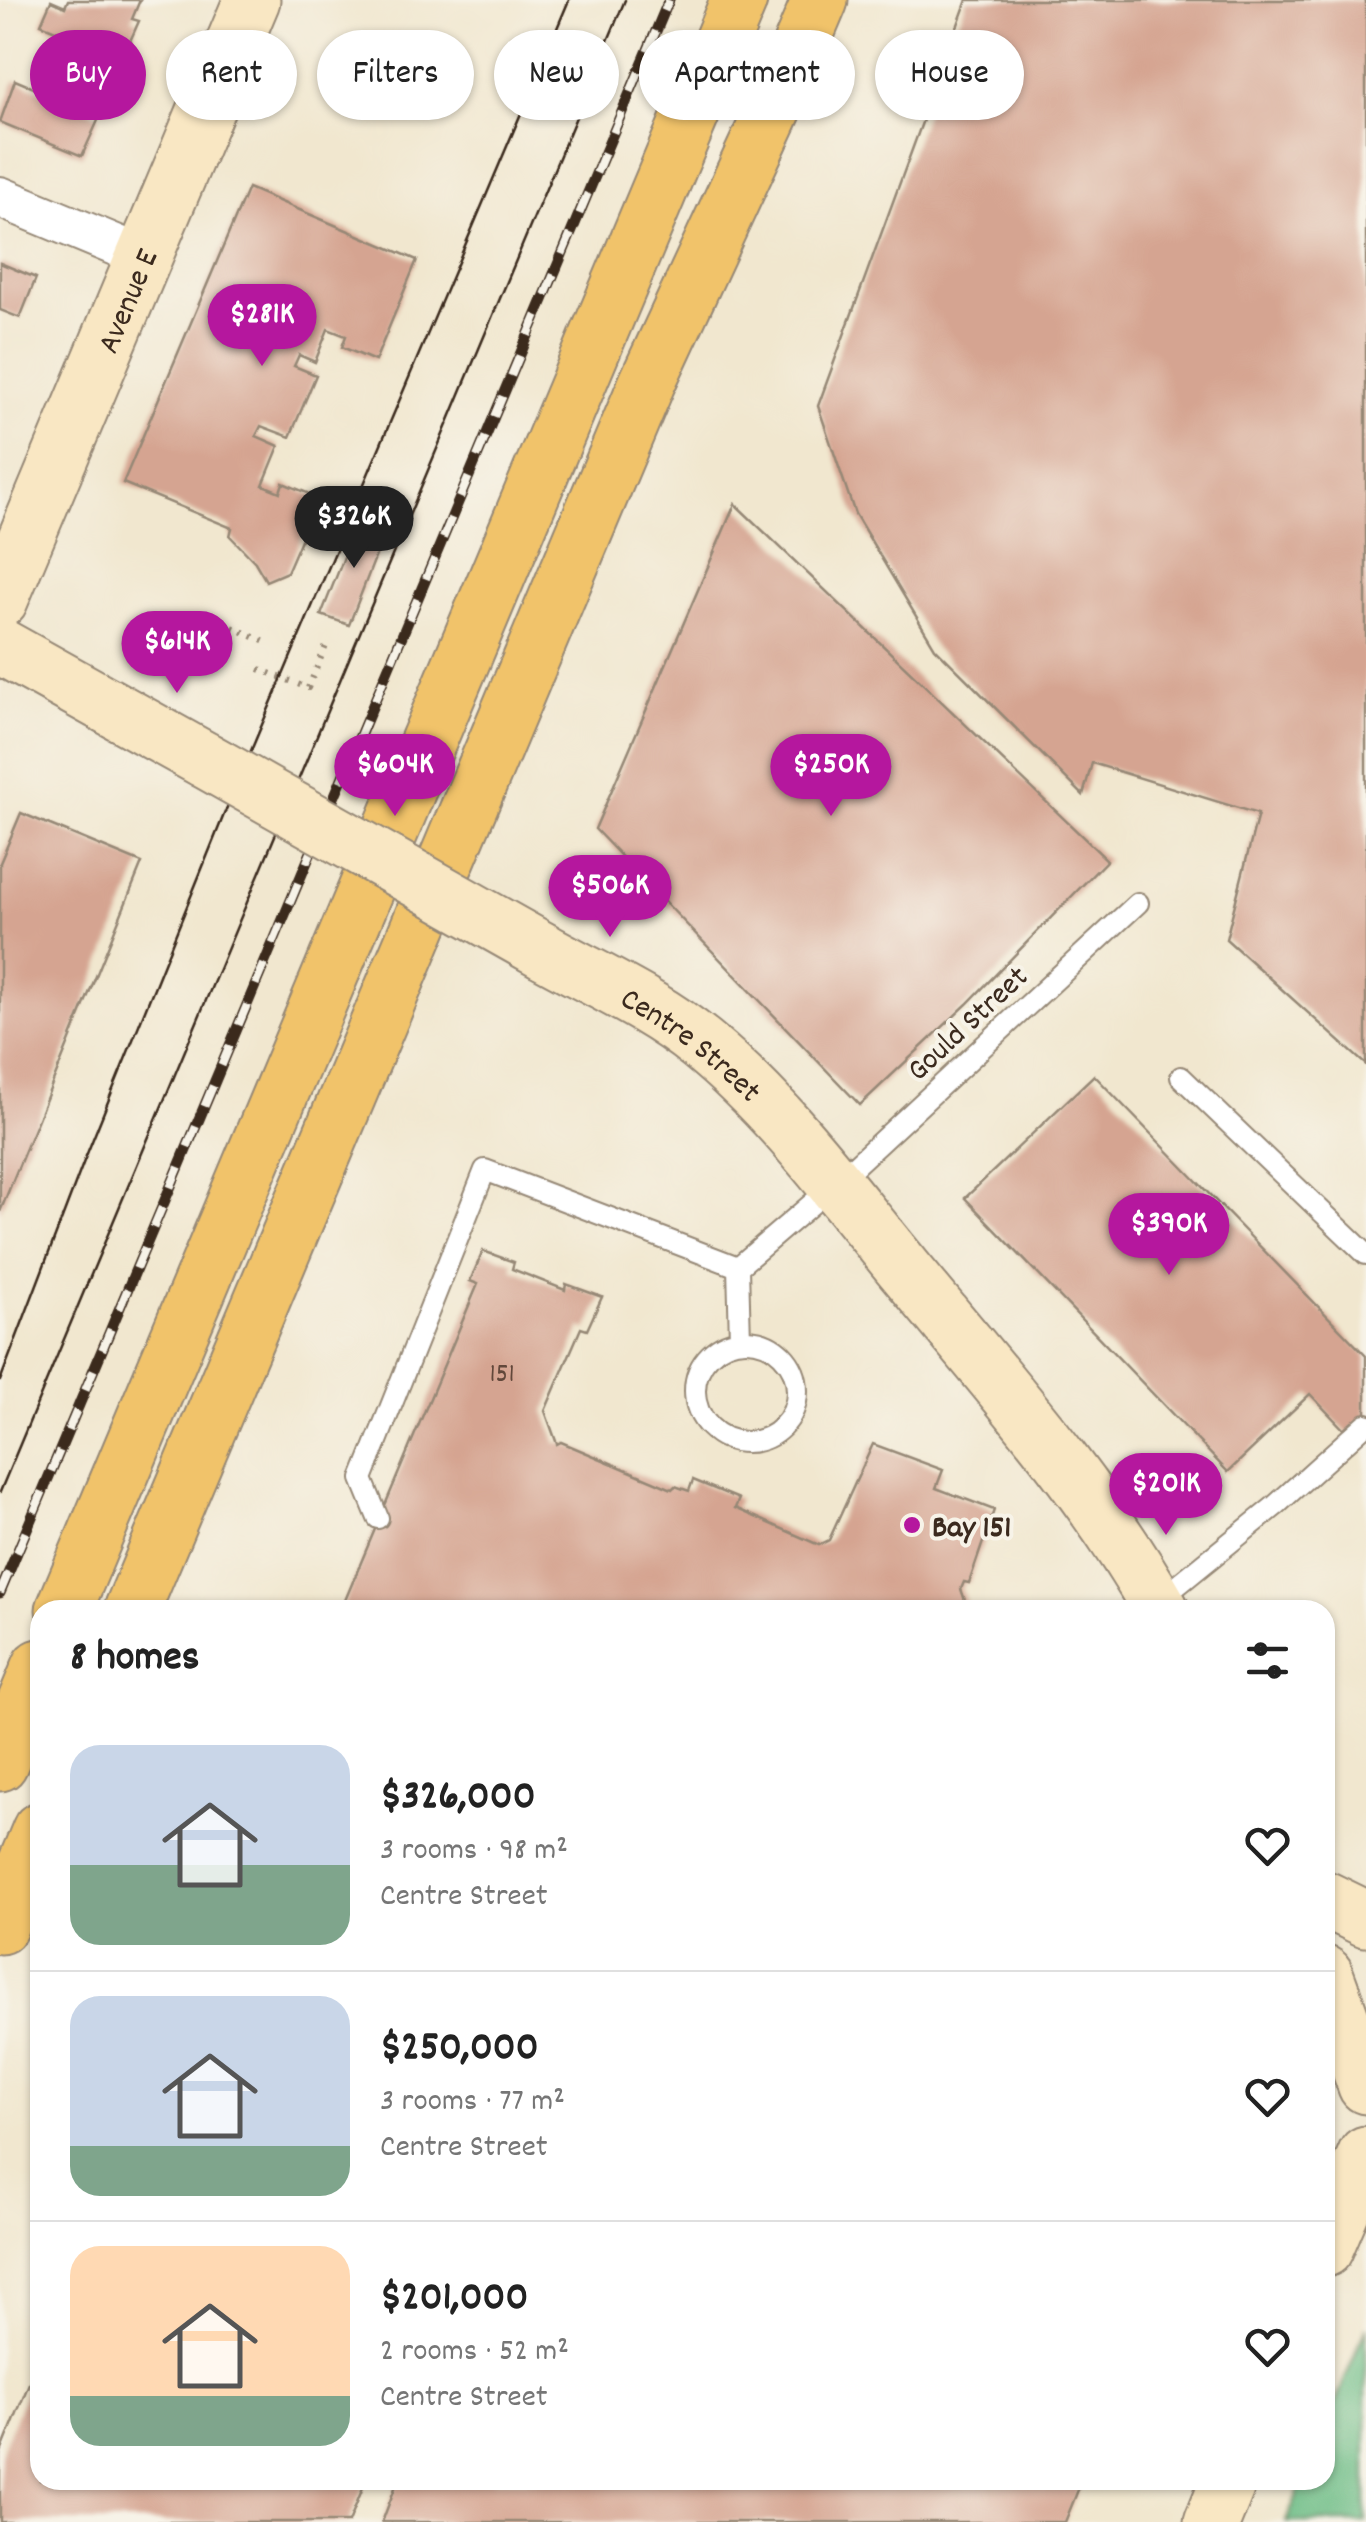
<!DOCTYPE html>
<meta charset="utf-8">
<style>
:root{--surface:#fff;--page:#f6f6f6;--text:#222;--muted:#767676;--line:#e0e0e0;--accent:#b5179e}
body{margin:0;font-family:Dekko,sans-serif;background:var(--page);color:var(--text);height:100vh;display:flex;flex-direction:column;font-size:38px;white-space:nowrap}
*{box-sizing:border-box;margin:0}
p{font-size:32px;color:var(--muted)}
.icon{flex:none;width:55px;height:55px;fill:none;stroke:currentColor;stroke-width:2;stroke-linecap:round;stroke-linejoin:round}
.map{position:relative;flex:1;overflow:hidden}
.sheet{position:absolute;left:30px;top:1600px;width:1305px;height:890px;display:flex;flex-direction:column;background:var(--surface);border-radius:30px;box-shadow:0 2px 8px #0004}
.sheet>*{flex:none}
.top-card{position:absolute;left:30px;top:30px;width:1308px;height:90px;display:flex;gap:20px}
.price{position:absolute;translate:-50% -85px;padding:0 22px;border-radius:35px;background:var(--accent);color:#fff;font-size:32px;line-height:65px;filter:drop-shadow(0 2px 5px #0008)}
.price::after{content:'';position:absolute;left:50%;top:60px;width:30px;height:22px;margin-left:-15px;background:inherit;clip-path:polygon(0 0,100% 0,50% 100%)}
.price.on{background:#222;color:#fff}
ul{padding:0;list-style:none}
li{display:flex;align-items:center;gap:30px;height:250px;padding:0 40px}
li+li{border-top:2px solid var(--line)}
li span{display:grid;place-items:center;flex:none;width:280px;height:200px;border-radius:30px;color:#555}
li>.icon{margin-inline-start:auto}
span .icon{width:120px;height:120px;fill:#fffc;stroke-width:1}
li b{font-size:42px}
h2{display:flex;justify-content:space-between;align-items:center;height:120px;padding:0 40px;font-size:42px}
.pill{padding:0 35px;border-radius:45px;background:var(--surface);box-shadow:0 2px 8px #0004;font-size:35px;line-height:90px}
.pill.on{background:var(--accent);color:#fff}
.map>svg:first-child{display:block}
.forest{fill:#6fbe88;stroke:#557453;stroke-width:2.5}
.building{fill:#d5a491}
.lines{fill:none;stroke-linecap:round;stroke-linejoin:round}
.lane-casing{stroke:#968876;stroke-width:24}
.street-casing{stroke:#968876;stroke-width:44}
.secondary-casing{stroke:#968876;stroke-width:59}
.highway-casing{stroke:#968876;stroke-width:59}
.path{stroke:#968876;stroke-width:6;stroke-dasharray:2.5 8;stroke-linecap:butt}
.lane{stroke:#fff;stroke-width:20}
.street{stroke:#fff;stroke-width:40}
.secondary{stroke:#f9e7c3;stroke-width:55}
.highway{stroke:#f1c36a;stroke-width:55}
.tram{stroke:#3b2a1e;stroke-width:2.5}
.rail-casing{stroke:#3b2a1e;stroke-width:11}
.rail{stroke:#f7f3e8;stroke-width:8;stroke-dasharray:22;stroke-linecap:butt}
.secondary-bridge-casing{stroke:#968876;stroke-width:59;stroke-linecap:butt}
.secondary-bridge{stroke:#f9e7c3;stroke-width:55}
.poi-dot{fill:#b5179e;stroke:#f7f3e8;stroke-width:4}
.labels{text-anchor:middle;stroke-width:8;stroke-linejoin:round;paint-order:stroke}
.number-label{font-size:28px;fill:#62483b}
.street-label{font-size:32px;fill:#3b2a1e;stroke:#f7f3e8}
.poi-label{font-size:32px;font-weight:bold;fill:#3b2a1e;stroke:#f7f3e8;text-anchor:start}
</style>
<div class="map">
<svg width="1366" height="2522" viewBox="0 0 1366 2522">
<rect width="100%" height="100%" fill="#f7f3e8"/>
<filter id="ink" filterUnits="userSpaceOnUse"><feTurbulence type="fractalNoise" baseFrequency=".01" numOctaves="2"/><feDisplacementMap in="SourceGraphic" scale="20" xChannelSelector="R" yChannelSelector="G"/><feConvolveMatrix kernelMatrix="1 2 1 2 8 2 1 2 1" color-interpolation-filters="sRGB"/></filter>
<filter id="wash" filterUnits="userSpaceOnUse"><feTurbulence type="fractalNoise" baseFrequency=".0048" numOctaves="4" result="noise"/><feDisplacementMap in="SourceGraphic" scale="40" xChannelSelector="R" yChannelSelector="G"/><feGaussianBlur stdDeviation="2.25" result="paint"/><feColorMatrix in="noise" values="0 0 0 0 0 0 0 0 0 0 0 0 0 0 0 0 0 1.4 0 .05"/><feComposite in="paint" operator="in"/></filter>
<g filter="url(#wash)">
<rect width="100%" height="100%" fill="#f1e7cf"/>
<path class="forest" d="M1366,2327V2522H1286L1303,2480H1325V2428Z"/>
<g id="blocks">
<path class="building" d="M68,0H140L132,19L139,21L126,50L120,47L110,71L51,47L58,31L41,24L51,1L65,7Z
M967,0H1366V1065L1226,939L1258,814L1092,763L1083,795L935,648L855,514L818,406Z
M15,80L100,116L82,156L0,122Z
M248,188L417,260L375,361L342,347L346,336L328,329L315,362L299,355L294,366L316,375L290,437L261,426L256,436L279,446L263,485L280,492L283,483L319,498L287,572L266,581L255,562L230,536L232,528L123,483Z
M0,263L36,278L20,318L0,310Z
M735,504L1107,860L967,1004L860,1105L595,829Z
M360,517L387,527L349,625L321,615Z
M21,813L142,863L0,1212V863Z
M1094,1075L1366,1356V1418L1349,1435L1310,1394L1228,1472L965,1198Z
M483,1251L514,1262L512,1269L565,1290L566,1284L602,1297L587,1330L581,1328L545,1411L557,1444L561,1442L672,1489L675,1486L689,1491L693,1480L739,1499L735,1508L819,1545L829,1540L873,1444L943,1470L936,1488L994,1510L969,1583L964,1582L961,1589L967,1606L976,1610H341L478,1284L470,1281Z
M40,2356V2480H366L349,2522H0V2455Z
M398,2480H1082L1065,2522H382Z"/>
</g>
</g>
<g filter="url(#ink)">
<use href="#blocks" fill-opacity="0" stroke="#968876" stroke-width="2.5"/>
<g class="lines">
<g class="lane-casing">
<path id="lane" d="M1181,1077L1366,1254
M738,1267L740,1340
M695 1391a51 51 0 1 1 102 0a51 51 0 1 1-102 0Z
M378,1518L362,1479L485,1170L738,1267L834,1185L1138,903
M1158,1601L1275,1506L1366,1424"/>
</g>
<g class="street-casing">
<path id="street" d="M0,197L144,257"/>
</g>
<g class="secondary-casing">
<g id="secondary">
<path id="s1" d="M0,600L252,0"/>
<path d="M0,646L205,760"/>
<path id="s2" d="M544,951C596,980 655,1006 701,1044C779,1107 841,1193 905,1270C995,1379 1091,1486 1161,1610"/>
<path d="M1325,1899L1366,1919"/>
<path d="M1325,1974L1366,2086"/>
<path d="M1325,2249L1366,2154"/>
<path d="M1212,2522L1229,2480"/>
</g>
</g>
<g class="highway-casing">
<path id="highway" d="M64,1610L739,0
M132,1610L647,383L777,102L820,0
M0,1763L40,1667
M0,1926L40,1830"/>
</g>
<path class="path" d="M204,614L265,642
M259,669L308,688L326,646"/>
<use href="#lane" class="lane"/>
<use href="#street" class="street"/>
<use href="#secondary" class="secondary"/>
<use href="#highway" class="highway"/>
<path class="tram" d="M0,1381L84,1161L225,812L569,0
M0,1492L625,0"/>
<g class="rail-casing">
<path id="rail" d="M0,1593L669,0"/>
</g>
<use href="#rail" class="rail"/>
<g class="secondary-bridge-casing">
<path id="secondary-bridge" d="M205,760L544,951"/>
</g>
<use href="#secondary-bridge" class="secondary-bridge"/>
</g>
</g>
<circle class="poi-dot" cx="912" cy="1525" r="10"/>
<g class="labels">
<g class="number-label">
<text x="502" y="1381">151</text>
</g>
<g class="street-label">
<text dy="11" stroke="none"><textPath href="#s1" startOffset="325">Avenue E</textPath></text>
<text transform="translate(966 1022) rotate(-43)" y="11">Gould Street</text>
<text dy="11" stroke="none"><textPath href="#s2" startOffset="175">Centre Street</textPath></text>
</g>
<g class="poi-label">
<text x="932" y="1536">Bay 151</text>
</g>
</g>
</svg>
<b class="price" style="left:262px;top:369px">$281K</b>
<b class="price on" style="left:354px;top:571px">$326K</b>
<b class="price" style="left:177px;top:696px">$614K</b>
<b class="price" style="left:395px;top:819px">$604K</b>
<b class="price" style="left:831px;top:819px">$250K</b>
<b class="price" style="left:610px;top:940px">$506K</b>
<b class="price" style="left:1169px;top:1278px">$390K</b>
<b class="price" style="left:1166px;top:1538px">$201K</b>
<div class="top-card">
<a class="pill on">Buy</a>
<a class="pill">Rent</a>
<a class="pill">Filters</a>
<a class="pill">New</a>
<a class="pill">Apartment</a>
<a class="pill">House</a>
</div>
<section class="sheet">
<h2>8 homes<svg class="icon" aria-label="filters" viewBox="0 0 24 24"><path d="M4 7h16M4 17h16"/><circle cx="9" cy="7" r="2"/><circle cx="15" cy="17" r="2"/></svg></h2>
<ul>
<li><span style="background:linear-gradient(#c9d6e8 60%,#7fa58c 0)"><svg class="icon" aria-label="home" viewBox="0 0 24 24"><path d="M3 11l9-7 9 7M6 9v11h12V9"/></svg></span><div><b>$326,000</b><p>3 rooms · 98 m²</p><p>Centre Street</p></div><svg class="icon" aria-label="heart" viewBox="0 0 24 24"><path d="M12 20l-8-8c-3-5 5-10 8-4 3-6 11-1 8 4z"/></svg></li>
<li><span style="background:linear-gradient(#c9d6e8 75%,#7fa58c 0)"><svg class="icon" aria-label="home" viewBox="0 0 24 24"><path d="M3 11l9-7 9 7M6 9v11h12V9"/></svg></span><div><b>$250,000</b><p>3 rooms · 77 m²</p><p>Centre Street</p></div><svg class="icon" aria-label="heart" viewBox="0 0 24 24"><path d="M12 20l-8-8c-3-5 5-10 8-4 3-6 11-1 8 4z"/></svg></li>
<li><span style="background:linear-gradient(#ffd9b3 75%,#7fa58c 0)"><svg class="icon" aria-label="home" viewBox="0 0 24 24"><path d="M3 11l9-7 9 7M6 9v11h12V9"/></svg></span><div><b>$201,000</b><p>2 rooms · 52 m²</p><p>Centre Street</p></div><svg class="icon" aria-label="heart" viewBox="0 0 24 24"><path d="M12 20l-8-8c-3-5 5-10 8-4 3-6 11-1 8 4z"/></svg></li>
</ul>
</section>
</div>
